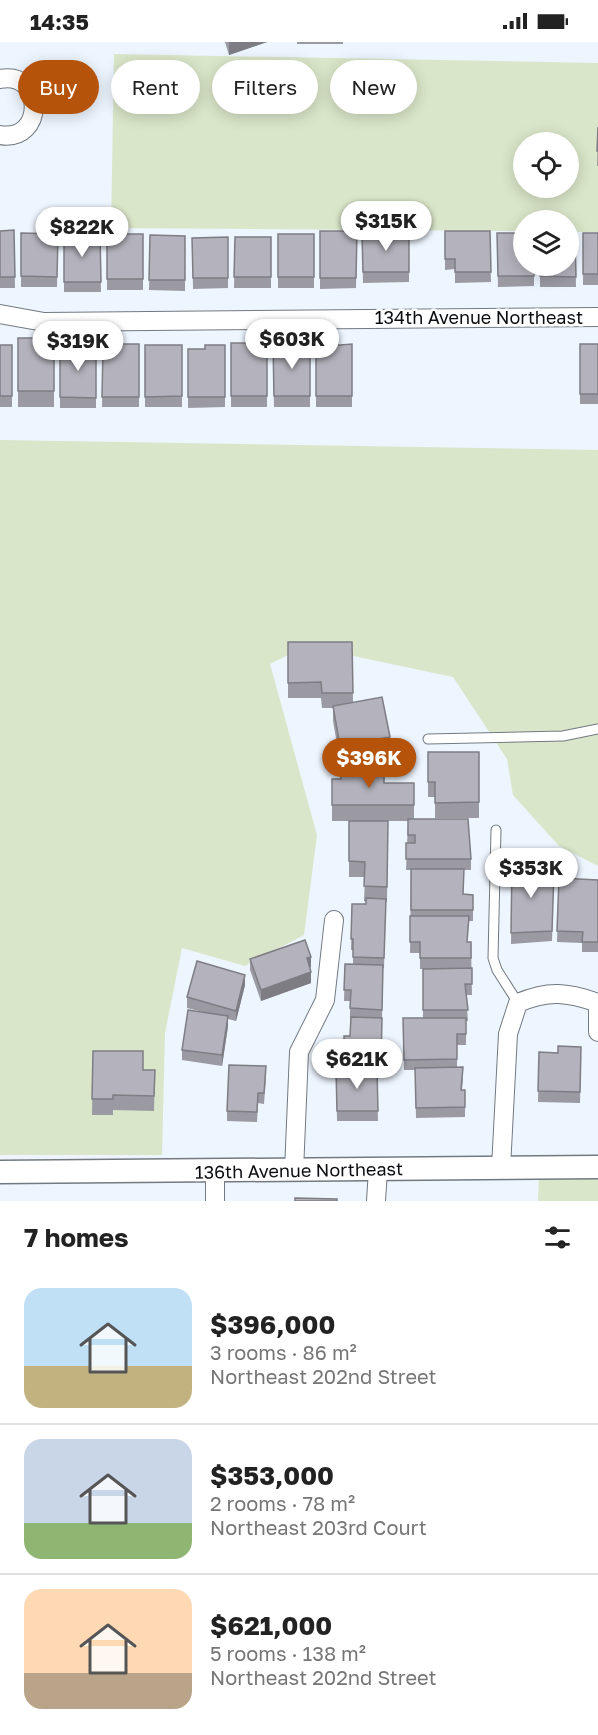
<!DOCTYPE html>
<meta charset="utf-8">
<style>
:root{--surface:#fff;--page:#f6f6f6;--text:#222;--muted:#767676;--line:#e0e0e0;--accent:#b45309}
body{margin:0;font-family:"Golos Text",sans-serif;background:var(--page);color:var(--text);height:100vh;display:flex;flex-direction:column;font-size:22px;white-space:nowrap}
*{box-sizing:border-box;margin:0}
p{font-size:20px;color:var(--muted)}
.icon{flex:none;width:33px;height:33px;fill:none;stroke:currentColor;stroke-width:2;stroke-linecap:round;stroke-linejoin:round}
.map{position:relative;height:1159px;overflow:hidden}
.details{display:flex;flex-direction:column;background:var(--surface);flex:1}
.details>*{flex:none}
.guide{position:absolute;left:18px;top:18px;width:562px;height:54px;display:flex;gap:12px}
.fabs{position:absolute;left:513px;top:90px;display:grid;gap:12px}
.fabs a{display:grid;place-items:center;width:66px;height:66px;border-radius:50%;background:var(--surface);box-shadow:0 3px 15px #0003;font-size:30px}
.price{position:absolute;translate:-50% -51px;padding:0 14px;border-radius:21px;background:#fff;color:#222;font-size:20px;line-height:39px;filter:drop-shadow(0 2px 3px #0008)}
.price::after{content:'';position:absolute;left:50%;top:36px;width:18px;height:14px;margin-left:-9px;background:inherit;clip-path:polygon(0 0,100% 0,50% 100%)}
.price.current{background:var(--accent);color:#fff}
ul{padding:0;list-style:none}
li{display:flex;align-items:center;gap:18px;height:150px;padding:0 24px}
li+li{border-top:2px solid var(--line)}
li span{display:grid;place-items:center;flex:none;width:168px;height:120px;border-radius:18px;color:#555}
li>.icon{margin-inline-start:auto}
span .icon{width:72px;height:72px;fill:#fffc;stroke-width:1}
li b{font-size:26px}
h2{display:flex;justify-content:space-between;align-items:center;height:72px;padding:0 24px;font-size:26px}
.tag{padding:0 21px;border-radius:27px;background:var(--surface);box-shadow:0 3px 15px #0003;font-size:21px;line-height:54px}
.tag.current{background:var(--accent);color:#fff}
.status{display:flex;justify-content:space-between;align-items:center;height:42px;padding:0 30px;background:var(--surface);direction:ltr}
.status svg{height:16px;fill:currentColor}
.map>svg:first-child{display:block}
.green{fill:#dae6c9;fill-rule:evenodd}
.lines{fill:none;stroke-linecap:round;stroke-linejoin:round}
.service-casing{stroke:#727981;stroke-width:11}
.minor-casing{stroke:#727981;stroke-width:20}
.tertiary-casing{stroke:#727981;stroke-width:25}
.service{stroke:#fff;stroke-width:9}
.minor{stroke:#fff;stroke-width:18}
.tertiary{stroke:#fff;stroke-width:22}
.wall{fill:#9b9aa3}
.shaded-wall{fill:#7e7d84}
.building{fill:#b4b3bd;stroke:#7e7d84;stroke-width:1.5}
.labels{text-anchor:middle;stroke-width:5;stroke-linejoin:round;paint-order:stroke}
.street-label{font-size:18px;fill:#0b0d10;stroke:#fff}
</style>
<div class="status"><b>14:35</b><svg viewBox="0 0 49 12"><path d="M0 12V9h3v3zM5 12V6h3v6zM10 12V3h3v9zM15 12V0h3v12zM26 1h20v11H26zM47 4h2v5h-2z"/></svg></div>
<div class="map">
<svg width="598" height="1159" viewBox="0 0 598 1159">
<rect width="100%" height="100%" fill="#edf5fe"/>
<path class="green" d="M114,12L598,21V190H569L568,178H524L523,189L111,186ZM524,100H568V146H524Z
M0,398L598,408V824L559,804L513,753L507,717L453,635L306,604L270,622L317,793L304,893L245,924L182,906L165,991L162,1113H0Z
M539,1135L598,1136V1159H538Z"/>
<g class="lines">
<g class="service-casing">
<path id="service" d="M428,697L563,694L598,687
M496,788L493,916L497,928L518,961"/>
</g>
<g class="minor-casing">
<path id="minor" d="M0,37C45,28 45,101 0,93
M0,272L44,280L598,275
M598,968V990
M501,1126L508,992L518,961C548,948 568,950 598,961
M294,1129L299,1010L325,958L334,878
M215,1159V1130
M376,1159L378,1128"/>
</g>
<g class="tertiary-casing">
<path id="tertiary" d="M0,1130L598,1125"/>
</g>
<use href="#service" class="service"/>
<use href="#minor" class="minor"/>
<use href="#tertiary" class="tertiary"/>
</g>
<path class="wall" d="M225,0H267L229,13Z
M297,0H343V2H297Z
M598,85V124H597Z
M14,188L15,246H0V189Z
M575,188L576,245H540V224Z
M320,189H357L356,246L320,247Z
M445,189H490L491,240L455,241V227L445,228Z
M409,190V240L363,241L362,191Z
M21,191L58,192L57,245H21Z
M497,191L534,224V244L498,245Z
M583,191H598V243H583Z
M64,192H100L101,250H64Z
M107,192H143V248H107Z
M278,192H314V246H278Z
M150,193L185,194V249L149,248Z
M228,195V246L193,247L192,196Z
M235,195H271V246H234Z
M18,296H54V365H18Z
M231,301H267V365H231Z
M139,302V365H102L103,307H116Z
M273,302H310V365H274Z
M352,302V365H316V305Z
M580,302H598V362H580Z
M0,303H12V365H0Z
M145,303H182V365H145Z
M225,303V365L188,366V307H205Z
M96,304V366H60V307H76Z
M288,600H352L353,660L390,695V710L340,719L333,679V666H322L321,656H288Z
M428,710H479V776H435V755H428Z
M373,731L384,741H414V777L471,817V828H464L463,852L473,853V879H469L467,900H471L472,953H466L468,979H466V1003H457V1025L463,1036L462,1048H465V1075L416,1076L415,1028H404L403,976H423V927H420V911H410L411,828H406L408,779H332V737H341Z
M349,779H388L387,860H386L384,926H383L381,1031H377L378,1079H337L336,1028H344V994H350V959H344L345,922H353V908H351L352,862H366V860L364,859L365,835H349Z
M512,820L535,828L554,829L552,899L511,902Z
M559,836L598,838V910H582V901L557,900Z
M250,917L311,925L310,926L311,941L261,959L250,928Z
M245,943L236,979L228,977V984L222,1024L182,1018V1008L203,970L187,966V955Z
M581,1005L580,1061L538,1060L539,1010L558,1011Z
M93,1009L143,1028H155L154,1069L113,1068V1073H92Z
M266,1035L264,1062L258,1061L257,1080L227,1079V1069Z"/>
<path class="shaded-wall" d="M229,0H267L229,13Z
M311,915V925L307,927V916Z
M311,930V941L261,959V948Z
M245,933V943L236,979V969Z
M228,974V984L222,1024V1013Z"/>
<path class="building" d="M598,85V109H597Z
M14,188L15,235H0V189Z
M568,188H575L576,235L540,234V224H568Z
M320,189H357L356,236H320Z
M445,189H490L491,230H455V217H445Z
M409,190V230H363L362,191Z
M21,191L58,192L57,235L21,234Z
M497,191H524V224H534V234H498Z
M583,191H598V232H583Z
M64,192H100L101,240H64Z
M107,192H143V237H107Z
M278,192H314V235H278Z
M150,193L185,194V238H149Z
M228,195V236H193L192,196Z
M235,195H271V235H234Z
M18,296H54V349H18Z
M231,301H267V354H231Z
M116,302H139V355H102L103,307H116Z
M273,302H310V354H274Z
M352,302V354H316V305Z
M580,302H598V352H580Z
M0,303H12V354H0Z
M145,303H182V354L145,355Z
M205,303H225V355H188V307H205Z
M76,304H96V356L60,355V307H77Z
M288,600H352L353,651H322L321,640L288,641Z
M382,655L390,695L340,704L333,664Z
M428,710H479V760L435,761V740H428Z
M341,725L373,726V731H384V741H414V763H332V737H341Z
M408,777H468L471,817H406V801H415V793H408Z
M349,779H388L387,845L364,844L365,820L349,819Z
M512,820H535V828L554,829L552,889L511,891Z
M411,827H464L463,852L473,853V868H411Z
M559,836L598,838V900H582L583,890L557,889Z
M366,856L386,857L384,916L353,915V897H351L352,862H366Z
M410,874H469L467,900H471V916H420V900H410Z
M305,898L311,915L307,916L311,930L261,948L250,917Z
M197,919L245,933L236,969L187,955Z
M345,922L383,923L382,968L350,966L351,948H344Z
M472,926V942H465L468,968H423V927Z
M188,968L228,974L222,1013L182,1008Z
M351,975L382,976L381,1021L344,1020V994H350Z
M403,976H466V992H457V1017L404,1018Z
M558,1004L581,1005L580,1050L538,1049L539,1010L558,1011Z
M93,1009H143V1028H155L154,1054L113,1053V1057H92Z
M229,1023L266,1024L264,1051H258L257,1070L227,1069Z
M463,1025L461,1048H465V1065L416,1066L415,1026Z
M336,1028H377L378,1069H337Z
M295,1156L337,1157V1159H295Z"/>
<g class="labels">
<g class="street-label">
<text x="479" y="282">134th Avenue Northeast</text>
<text transform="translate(299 1129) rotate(-1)" y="6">136th Avenue Northeast</text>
</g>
</g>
</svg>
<div class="fabs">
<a><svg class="icon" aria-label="locate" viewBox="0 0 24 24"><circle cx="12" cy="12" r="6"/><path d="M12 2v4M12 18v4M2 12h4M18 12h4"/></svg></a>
<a><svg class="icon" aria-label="layers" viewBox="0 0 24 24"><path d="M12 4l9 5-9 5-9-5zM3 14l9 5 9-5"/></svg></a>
</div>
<b class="price" style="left:386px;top:210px">$315K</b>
<b class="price" style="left:82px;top:216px">$822K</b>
<b class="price" style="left:292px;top:328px">$603K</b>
<b class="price" style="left:78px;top:330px">$319K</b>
<b class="price current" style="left:369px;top:747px">$396K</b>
<b class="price" style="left:531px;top:857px">$353K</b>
<b class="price" style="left:357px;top:1048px">$621K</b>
<div class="guide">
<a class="tag current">Buy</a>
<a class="tag">Rent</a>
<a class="tag">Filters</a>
<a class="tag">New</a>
</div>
</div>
<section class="details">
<h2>7 homes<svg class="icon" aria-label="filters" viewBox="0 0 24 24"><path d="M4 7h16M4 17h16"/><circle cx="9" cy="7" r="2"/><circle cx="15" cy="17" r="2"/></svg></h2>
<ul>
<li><span style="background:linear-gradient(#bfe0f5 65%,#c2b280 0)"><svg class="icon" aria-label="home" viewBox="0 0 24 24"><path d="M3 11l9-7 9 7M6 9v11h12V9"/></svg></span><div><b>$396,000</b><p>3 rooms · 86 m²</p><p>Northeast 202nd Street</p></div></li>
<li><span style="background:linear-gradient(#c9d6e8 70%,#8fb573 0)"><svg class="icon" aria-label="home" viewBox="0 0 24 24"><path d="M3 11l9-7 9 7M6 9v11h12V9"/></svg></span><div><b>$353,000</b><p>2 rooms · 78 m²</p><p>Northeast 203rd Court</p></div></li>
<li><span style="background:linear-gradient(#ffd9b3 70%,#b9a48a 0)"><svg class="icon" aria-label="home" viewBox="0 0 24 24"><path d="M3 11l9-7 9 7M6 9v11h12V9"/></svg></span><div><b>$621,000</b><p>5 rooms · 138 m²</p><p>Northeast 202nd Street</p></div></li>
</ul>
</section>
